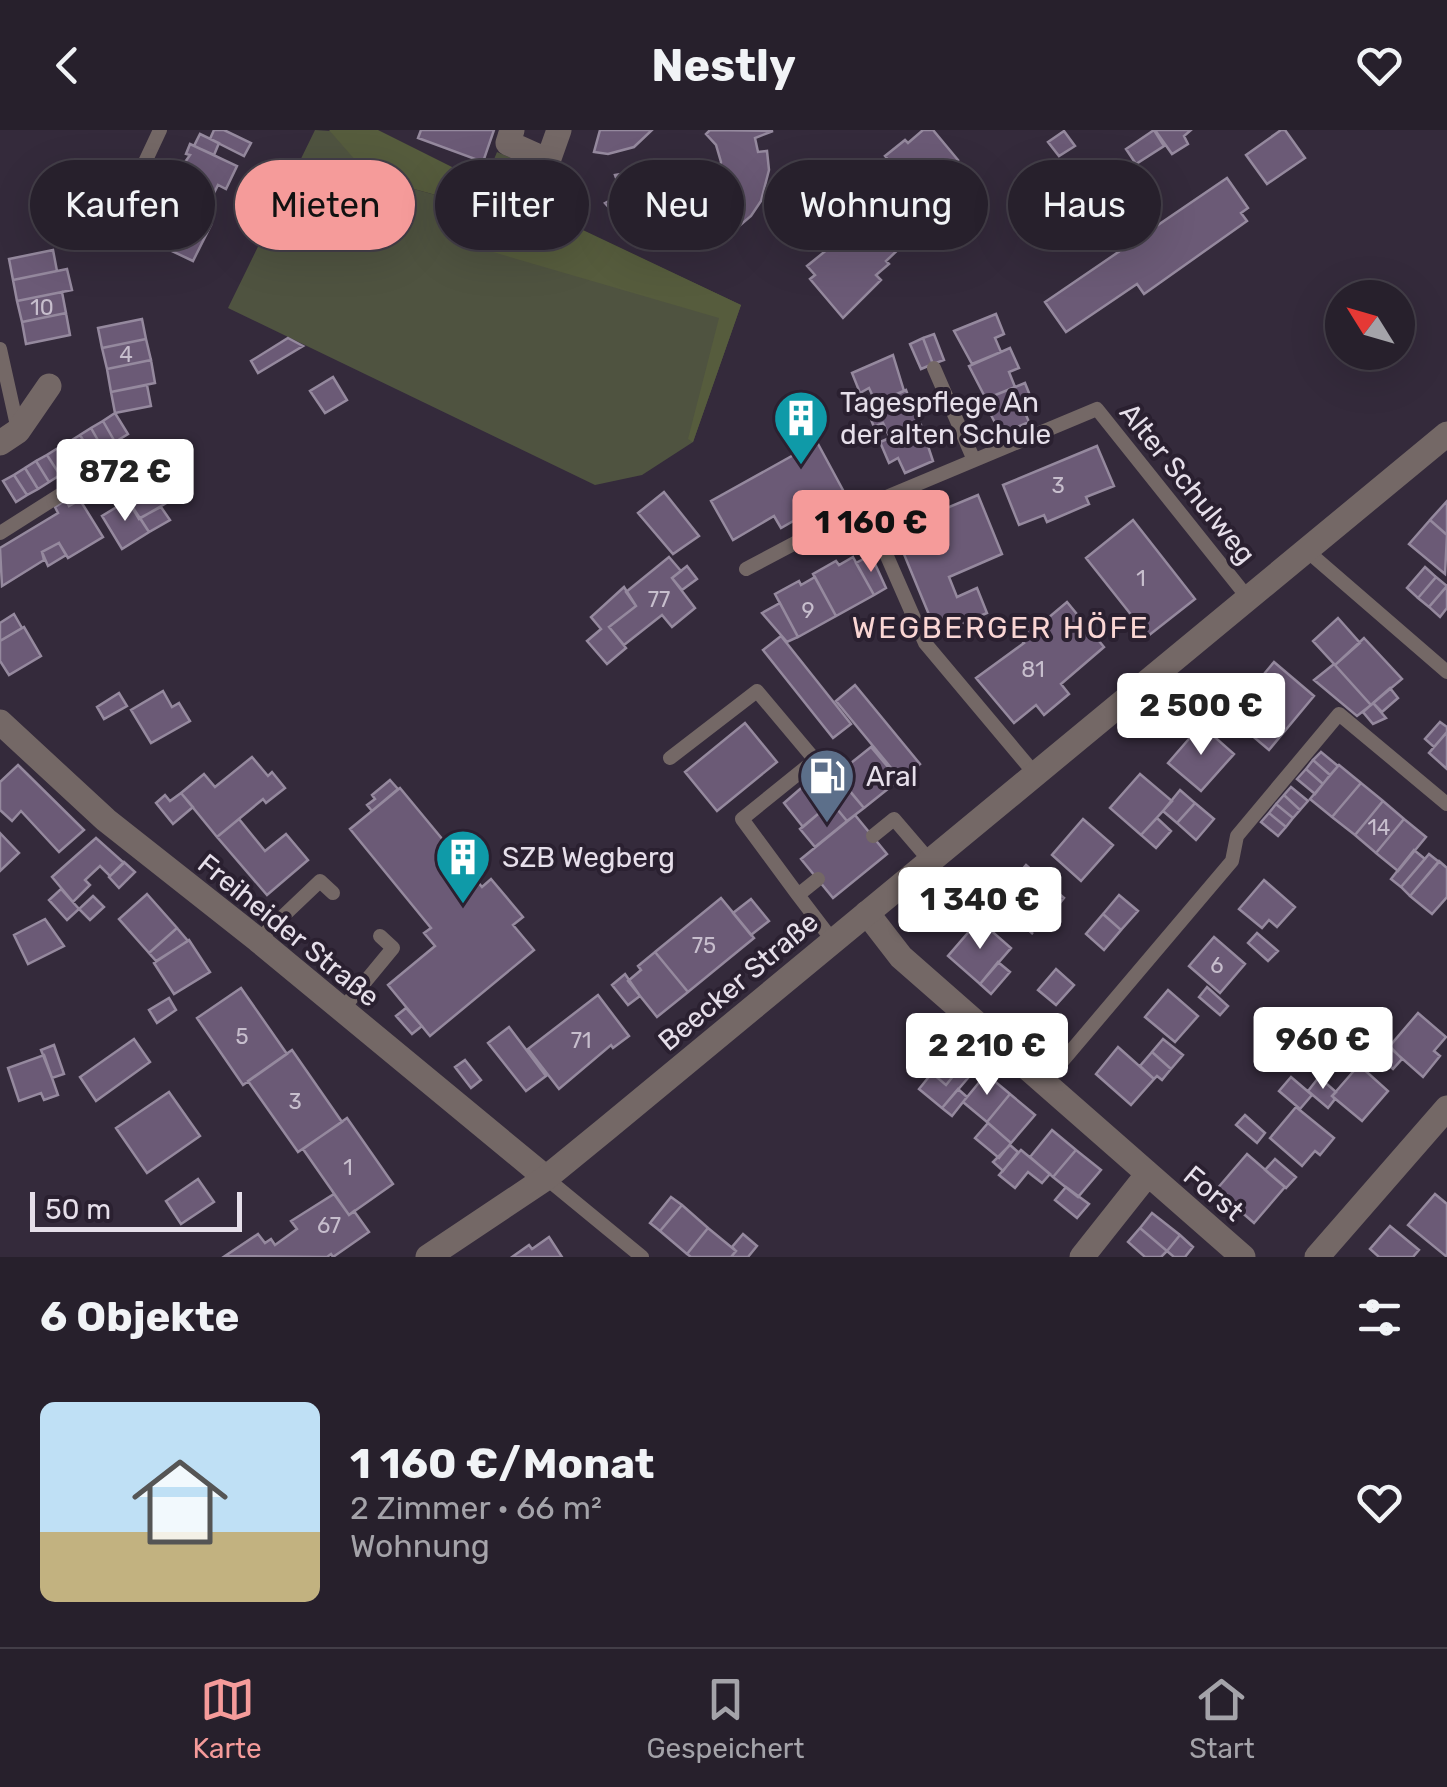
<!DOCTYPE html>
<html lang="de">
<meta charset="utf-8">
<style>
:root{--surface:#27202c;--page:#332d38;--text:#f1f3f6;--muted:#a4a3a9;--line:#433e48;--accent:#f59b9a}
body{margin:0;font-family:Rubik,sans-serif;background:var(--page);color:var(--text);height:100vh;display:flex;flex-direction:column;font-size:38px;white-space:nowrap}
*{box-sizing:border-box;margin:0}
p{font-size:32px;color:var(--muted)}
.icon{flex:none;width:55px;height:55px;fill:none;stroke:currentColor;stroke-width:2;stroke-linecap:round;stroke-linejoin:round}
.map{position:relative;height:1127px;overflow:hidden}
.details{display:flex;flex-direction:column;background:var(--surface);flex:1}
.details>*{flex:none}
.guide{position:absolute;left:30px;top:30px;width:1388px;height:90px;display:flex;gap:20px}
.needle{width:65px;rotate:307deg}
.fabs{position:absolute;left:1325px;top:150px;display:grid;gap:20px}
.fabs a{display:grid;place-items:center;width:90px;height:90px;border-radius:50%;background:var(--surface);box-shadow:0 10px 40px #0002,0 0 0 2px var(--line);font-size:50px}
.scale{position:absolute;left:30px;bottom:25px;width:212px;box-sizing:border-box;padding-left:10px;border:5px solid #e6dfea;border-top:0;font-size:28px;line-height:35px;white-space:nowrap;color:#e6dfea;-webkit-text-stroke:8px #2a2030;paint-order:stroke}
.price{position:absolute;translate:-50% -85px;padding:0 22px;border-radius:10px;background:#fff;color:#222;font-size:32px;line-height:65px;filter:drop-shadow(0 2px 5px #0008)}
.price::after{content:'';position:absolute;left:50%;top:60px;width:30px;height:22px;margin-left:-15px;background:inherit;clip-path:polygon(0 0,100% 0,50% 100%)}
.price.current{background:var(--accent);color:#111}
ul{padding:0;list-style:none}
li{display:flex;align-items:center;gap:30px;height:250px;padding:0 40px}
li span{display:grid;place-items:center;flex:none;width:280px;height:200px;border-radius:15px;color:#555}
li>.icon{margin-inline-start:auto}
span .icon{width:120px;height:120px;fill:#fffc;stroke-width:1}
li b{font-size:42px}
h2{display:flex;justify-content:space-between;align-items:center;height:120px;padding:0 40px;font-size:42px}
.pill{padding:0 35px;border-radius:45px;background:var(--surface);box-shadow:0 10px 40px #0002,0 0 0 2px var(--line);font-size:35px;line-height:90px}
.pill.current{background:var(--accent);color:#111}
header{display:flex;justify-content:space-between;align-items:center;height:130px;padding:0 40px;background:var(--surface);font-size:45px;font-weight:700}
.dock{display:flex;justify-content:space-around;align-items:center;height:140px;border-top:2px solid var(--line);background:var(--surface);font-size:28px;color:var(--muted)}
.dock a{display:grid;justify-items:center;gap:5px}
.dock .current{color:var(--accent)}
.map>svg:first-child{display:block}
.green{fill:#4f5340}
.forest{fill:#565c3d}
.building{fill:#6b5a76;stroke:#95899e;stroke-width:2.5}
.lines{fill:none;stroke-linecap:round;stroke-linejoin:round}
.service{stroke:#746866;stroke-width:14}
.minor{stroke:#746866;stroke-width:25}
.tertiary{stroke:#746866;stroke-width:25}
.labels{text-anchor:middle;stroke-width:8;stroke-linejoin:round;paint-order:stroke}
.number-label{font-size:22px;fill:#c7becd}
.poi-label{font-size:28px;fill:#e6dfea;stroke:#2a2030;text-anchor:start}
.street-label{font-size:28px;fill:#e6dfea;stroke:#2a2030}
.neighbourhood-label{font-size:30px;letter-spacing:2.5px;fill:#fad6d4;stroke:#2a2030}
</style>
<header><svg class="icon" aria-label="back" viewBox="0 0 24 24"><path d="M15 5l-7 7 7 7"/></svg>Nestly<svg class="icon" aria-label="heart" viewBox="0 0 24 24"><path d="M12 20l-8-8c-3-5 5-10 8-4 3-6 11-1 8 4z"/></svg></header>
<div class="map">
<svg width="1447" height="1127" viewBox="0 0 1447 1127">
<rect width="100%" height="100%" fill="#342a3b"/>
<path class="green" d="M315,0L331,1L371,47L475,76L497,22L554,46L543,82L741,175L693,312L642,345L595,355L228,178Z"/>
<path class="forest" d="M329,0H378L486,54L476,76L370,47Z
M505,63L741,175L693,312L688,309L719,188L486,120Z"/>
<path class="building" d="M214,0H224L251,13L244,26L210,9Z
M421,0H494L483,32L418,8Z
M600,0H652L634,17L608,24L594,22Z
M710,0L773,1L755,8L758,22L767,21L769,40L761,71L751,86L725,108L724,106L701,119L697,103L683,104V116L663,115L628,99L605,73L622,64L615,45L646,40L650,51L664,68L667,63L690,67L708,56L712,61L717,55L721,32L716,15L706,4Z
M923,0H933L958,30L945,40L949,44L919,66L885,26L905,10L908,13Z
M1154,0L1164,16L1136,34L1126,19Z
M1155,0H1191L1184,6L1188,14L1172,24Z
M1281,0H1285L1305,28L1267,54L1246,25Z
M1064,1L1075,16L1059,26L1048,12Z
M200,4L219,13L214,25L194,16Z
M190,14L237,36L226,59L218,55L212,67L174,48L190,25L186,24Z
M1227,48L1248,78L1241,83L1247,91L1144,164L1137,154L1066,202L1045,172Z
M178,51L201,61L195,73L172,62Z
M907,51L935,85L886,131L889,134L876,145L881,150L843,188L810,149L815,145L807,136L834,114L838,119L846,113L842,108L858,93L851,86L878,62L885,70Z
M153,67L211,95L193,131L138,105Z
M189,70L213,81L207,93L184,82Z
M53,120L57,141L13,150L9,129Z
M67,139L72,160L17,171L13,150Z
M62,162L66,183L22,192L17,171Z
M66,183L70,205L26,214L22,192Z
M996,184L1004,204L995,208L1001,222L972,234L954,201Z
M142,189L146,209L102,218L98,198Z
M934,204L944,230L933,234L923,208Z
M288,208L303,216L258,243L251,231Z
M923,208L933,234L921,239L910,214Z
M146,209L151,230L107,239L102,218Z
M1010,218L1019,238L1009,242L1015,257L986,269L969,236Z
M893,225L904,261L876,273L869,258L860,263L852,243Z
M151,230L155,253L111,262L107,239Z
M333,247L347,270L325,283L310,261Z
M1025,253L1033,273L1023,278L1029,292L1001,304L983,270Z
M147,255L151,276L115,283L111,262Z
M906,260L919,296L890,308L883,293L874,297L866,277Z
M115,283L128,304L115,312L103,291Z
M103,291L115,312L103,319L91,298Z
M921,295L933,331L905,343L898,328L889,333L880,312Z
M91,298L103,319L92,325L80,305Z
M80,305L92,325L82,332L69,312Z
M69,312L82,332L71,339L58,318Z
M817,312L844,362L781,398L774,386L733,410L711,371Z
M1097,316L1114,356L1086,367L1089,374L1047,392L1044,385L1019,395L1003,355Z
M58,318L71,339L60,345L47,325Z
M154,322L166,342L172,343L180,365L139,389L110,341L125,332L129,337Z
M47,325L60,345L49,352L36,331Z
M36,331L49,352L38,359L25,338Z
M25,338L38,359L27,365L14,345Z
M14,345L27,365L16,372L3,351Z
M664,362L699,406L673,424L638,383Z
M978,365L1002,424L949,447L957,467L977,458L987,483L937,504L894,400Z
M66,370L69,376L80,370L103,407L68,428L59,413L42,422L44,430L2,456L0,418L58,383L55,377Z
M128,370L149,402L122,419L102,386Z
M1447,371V405L1430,390Z
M161,377L170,390L149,402L140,388Z
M1133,390L1195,469L1148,506L1086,428Z
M1430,390L1447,405L1445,444L1409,414Z
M59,413L66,425L48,436L42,422Z
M871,425L886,458L874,465L856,433Z
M669,427L681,441L672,448L695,478L672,497L662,485L624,515L609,497L636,476L626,462Z
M853,427L874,465L836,486L813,444L836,431L839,435Z
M687,436L697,449L682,460L672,448Z
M1425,437L1436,447L1418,468L1407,458Z
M815,447L836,486L798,507L775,464L799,451L801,455Z
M1436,447L1447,456L1429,477L1418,468Z
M1447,456V478L1440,487L1429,477Z
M624,457L636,476L609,497L626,518L607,534L587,511L601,499L591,487Z
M1067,472L1104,517L1061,554L1069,564L1044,585L1036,575L1014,593L976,548L1024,513L1018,506L1031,495L1035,499Z
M780,473L798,507L787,512L762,483Z
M14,484L22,498L0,511V493Z
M1338,488L1360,513L1335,535L1313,511Z
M24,497L41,526L9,545L0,531V511Z
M781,506L851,594L833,608L763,520Z
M1364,508L1402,549L1371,575L1335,535Z
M1274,532L1314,566L1269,620L1229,586Z
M1334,534L1371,575L1357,586L1314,550Z
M855,555L920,634L901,650L836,571Z
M1390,558L1398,568L1382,582L1373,573Z
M163,561L172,577L179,573L190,591L151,613L131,580Z
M119,563L127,576L104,589L97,577Z
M1373,573L1386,588L1373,594L1363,582Z
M1440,592L1447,597V602L1434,617L1425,609Z
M745,593L777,632L717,681L685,642Z
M1201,595L1234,624L1201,661L1168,633Z
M1447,602V639L1429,623Z
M871,617L899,650L864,678L836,645Z
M1321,622L1338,636L1330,645L1313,630Z
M252,627L268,646L272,642L285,658L266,673L263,669L217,707L181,663L204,644L215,657Z
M1313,630L1330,645L1323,654L1306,639Z
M18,635L84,700L59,722L21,681L12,691L0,680V652Z
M1339,635L1361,653L1332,687L1310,669Z
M1306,639L1323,654L1315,664L1297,649Z
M822,640L840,659L821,674L824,679L803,697L784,673Z
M1140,644L1172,671L1141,705L1110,678Z
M390,650L398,659L372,681L367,675L375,669L372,665Z
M1361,653L1383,671L1355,705L1332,687Z
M845,655L864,678L847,691L828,668Z
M1291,657L1308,671L1300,680L1284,665Z
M400,658L482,757L491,749L523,787L513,795L534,820L430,906L388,855L435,816L424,803L431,798L350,699Z
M1180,660L1195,673L1177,693L1163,681Z
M181,663L193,677L173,694L156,673L165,665L170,671Z
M1284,665L1300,680L1293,688L1276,674Z
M828,668L847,691L815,717L800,699L824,679L821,674Z
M1383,671L1404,689L1376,723L1355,705Z
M1195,673L1214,689L1196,710L1177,693Z
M1276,674L1293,688L1286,697L1269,683Z
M1269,683L1286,697L1278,706L1261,692Z
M855,685L887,724L833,768L801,729Z
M1157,688L1171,701L1156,718L1141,705Z
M239,689L265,721L286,704L308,730L267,765L217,707Z
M1083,689L1113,715L1081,751L1052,725Z
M1404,689L1426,707L1398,741L1376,723Z
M0,703L19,723L0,741Z
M96,708L124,733L110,746L100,736L85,750L90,755L73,772L52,747Z
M1414,720L1425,729L1401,757L1391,749Z
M1429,724L1439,732L1410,766L1401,757Z
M1439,731L1447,738V767L1432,784L1410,766Z
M124,732L135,742L119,758L109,747Z
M1026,735L1064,768L1056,778L1051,774L1029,800L1033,804L995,771Z
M1264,750L1295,777L1277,797L1269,790L1262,798L1239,779Z
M61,759L79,779L67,790L49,770Z
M147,764L177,798L149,823L119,789Z
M1119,765L1138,781L1121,800L1103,784Z
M93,766L104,777L90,790L79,779Z
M721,768L754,808L688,862L655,822Z
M751,769L769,791L751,805L733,783Z
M1103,784L1121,800L1104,820L1086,804Z
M45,789L64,816L28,834L14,805Z
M979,790L1011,818L980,854L948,826Z
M177,798L188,811L156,831L149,823Z
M1257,803L1278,821L1268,831L1248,813Z
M1214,807L1245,834L1220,863L1189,836Z
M189,810L210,842L174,864L154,833Z
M655,822L688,862L657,887L628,851L641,840L638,836Z
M998,832L1010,842L991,864L980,854Z
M1056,839L1074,855L1056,875L1038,860Z
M625,844L640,866L628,875L612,855Z
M1207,857L1228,876L1220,885L1199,867Z
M241,858L287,924L243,955L197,888Z
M1168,860L1198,886L1175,912L1145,887Z
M598,865L629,906L613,918L611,915L559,959L528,919Z
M169,868L176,880L157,893L149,880Z
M406,878L422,896L412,904L396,886Z
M1418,883L1446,907L1434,921L1440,926L1423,947L1389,917Z
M509,897L546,946L526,961L488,913Z
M941,906L968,928L946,955L919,932Z
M1380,906L1402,929L1393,939L1369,919Z
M134,909L150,932L96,971L80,947Z
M1163,909L1183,925L1171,939L1152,922Z
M54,915L64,944L52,948L41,920Z
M1118,917L1154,949L1131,975L1096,944Z
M292,920L342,992L298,1022L248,951Z
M1152,922L1171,939L1162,950L1157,946L1154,949L1140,936Z
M44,925L58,965L44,970L41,963L19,971L8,938Z
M465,930L481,950L471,958L455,937Z
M1359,935L1388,961L1362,991L1332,966Z
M958,940L968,948L942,978L919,959L932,943L946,955Z
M986,944L1010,964L987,992L963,972Z
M1291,947L1312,965L1300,979L1279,961Z
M1319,947L1336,962L1332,966L1335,969L1328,978L1308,961Z
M958,959L967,967L952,986L942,978Z
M169,962L200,1006L147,1043L116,998Z
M1010,964L1035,985L1011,1013L987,992Z
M1296,977L1334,1008L1320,1025L1315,1021L1302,1036L1270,1008Z
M1245,985L1265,1003L1257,1013L1236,995Z
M347,988L393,1054L349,1085L303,1019Z
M988,993L1011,1013L999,1028L975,1008Z
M1052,1000L1076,1020L1053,1047L1030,1027Z
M1010,1015L1018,1022L1003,1041L993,1032Z
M1021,1020L1050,1044L1042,1053L1028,1042L1015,1058L999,1045Z
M1076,1020L1101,1040L1078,1067L1053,1047Z
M1247,1024L1285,1057L1254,1093L1216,1060Z
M1275,1029L1296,1047L1286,1058L1265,1040Z
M198,1049L214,1072L181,1094L166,1071Z
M1066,1057L1089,1074L1077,1088L1055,1070Z
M334,1064L349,1085L354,1081L369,1102L333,1127L331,1124L327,1127L225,1126L258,1104L265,1113L271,1109L275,1115L297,1099L291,1091Z
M1435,1064L1447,1074V1127L1408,1095Z
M671,1067L682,1075L660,1101L650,1093Z
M682,1075L708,1098L687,1124L660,1101Z
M1152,1083L1180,1105L1167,1121L1140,1098Z
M1390,1096L1419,1120L1413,1127H1379L1370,1119Z
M708,1098L736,1121L731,1127H691L687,1124Z
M1140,1098L1167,1121L1161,1127H1145L1128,1112Z
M743,1104L757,1116L748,1127H731L736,1121L732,1117Z
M1180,1105L1193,1117L1185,1127H1174L1167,1121Z
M549,1107L562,1127H512L529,1115L532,1119Z"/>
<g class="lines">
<path class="service" d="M107,113L160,0
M0,219L18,300
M934,238L973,328
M865,376L925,513L1035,644
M0,403L90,346
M1306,420L1447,542
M746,439L865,376L1097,279L1248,468
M670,628L757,561L815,630L742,689L798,765
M873,706L894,689L930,731
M818,749L798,765L833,811
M258,810L320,751L333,763
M341,881L393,818L380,806
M1043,954L1232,731L1237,706L1339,584L1447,674
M546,1048L642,1127"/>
<path class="minor" d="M512,0L508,13L548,31L559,0
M0,313L18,301L49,256
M0,592L106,690L258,810L546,1048
M867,783L901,827L1243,1127
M1082,1127L1147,1045
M1317,1127L1447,978"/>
<path class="tertiary" d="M428,1127L546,1048L606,999L1447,304"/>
</g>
<defs>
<g id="building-pin" transform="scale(2.875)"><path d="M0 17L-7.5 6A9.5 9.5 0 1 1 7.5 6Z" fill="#0f9aa8" stroke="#2a2030"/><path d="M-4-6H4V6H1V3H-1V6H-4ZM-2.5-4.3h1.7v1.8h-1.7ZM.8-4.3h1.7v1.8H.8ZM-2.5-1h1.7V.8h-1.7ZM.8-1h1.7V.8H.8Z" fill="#fff"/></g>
<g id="fuel-pin" transform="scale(2.875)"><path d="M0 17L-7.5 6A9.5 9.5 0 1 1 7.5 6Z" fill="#5c6f8a" stroke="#2a2030"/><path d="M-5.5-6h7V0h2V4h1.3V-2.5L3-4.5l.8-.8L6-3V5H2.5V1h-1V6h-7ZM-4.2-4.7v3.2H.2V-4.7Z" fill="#fff"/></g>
</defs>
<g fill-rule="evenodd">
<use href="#building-pin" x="801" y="288"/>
<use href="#fuel-pin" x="827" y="646"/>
<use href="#building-pin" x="463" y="727"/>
</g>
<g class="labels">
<g class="number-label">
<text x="42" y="185">10</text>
<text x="126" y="232">4</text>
<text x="1058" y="363">3</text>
<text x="1141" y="456">1</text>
<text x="659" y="477">77</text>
<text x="808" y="488">9</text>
<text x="1033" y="547">81</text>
<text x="1379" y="705">14</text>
<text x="704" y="823">75</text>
<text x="1217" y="843">6</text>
<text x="242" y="914">5</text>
<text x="581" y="918">71</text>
<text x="295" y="979">3</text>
<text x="348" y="1045">1</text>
<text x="329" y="1103">67</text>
</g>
<g class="poi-label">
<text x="840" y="282">Tagespflege An<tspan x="840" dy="32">der alten Schule</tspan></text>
<text x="866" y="656">Aral</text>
<text x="502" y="737">SZB Wegberg</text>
</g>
<g class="street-label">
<text transform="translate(1188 353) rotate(51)" y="10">Alter Schulweg</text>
<text transform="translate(289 800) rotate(39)" y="10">Freiheider Straße</text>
<text transform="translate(738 851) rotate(-40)" y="10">Beecker Straße</text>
<text transform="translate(1214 1063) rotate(40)" y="10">Forst</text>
</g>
<g class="neighbourhood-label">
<text x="1001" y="508">WEGBERGER HÖFE</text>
</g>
</g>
</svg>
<div class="fabs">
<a><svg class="needle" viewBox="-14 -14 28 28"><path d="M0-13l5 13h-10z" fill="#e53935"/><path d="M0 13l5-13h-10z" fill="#a4a3a9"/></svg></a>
</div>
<div class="scale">50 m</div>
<b class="price" style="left:125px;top:394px">872 €</b>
<b class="price current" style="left:871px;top:445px">1 160 €</b>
<b class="price" style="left:1201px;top:628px">2 500 €</b>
<b class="price" style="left:980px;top:822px">1 340 €</b>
<b class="price" style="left:1323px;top:962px">960 €</b>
<b class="price" style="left:987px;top:968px">2 210 €</b>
<div class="guide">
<a class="pill">Kaufen</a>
<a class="pill current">Mieten</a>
<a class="pill">Filter</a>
<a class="pill">Neu</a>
<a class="pill">Wohnung</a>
<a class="pill">Haus</a>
</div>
</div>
<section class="details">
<h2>6 Objekte<svg class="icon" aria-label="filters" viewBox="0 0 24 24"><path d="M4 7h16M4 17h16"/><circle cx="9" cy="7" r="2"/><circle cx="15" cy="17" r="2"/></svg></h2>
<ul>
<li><span style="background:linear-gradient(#bfe0f5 65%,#c2b280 0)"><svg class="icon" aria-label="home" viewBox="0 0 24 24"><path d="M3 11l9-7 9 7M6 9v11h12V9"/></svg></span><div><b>1 160 €/Monat</b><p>2 Zimmer · 66 m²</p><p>Wohnung</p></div><svg class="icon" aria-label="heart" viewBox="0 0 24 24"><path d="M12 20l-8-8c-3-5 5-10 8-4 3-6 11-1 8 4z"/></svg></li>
</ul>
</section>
<nav class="dock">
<a class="current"><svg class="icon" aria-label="map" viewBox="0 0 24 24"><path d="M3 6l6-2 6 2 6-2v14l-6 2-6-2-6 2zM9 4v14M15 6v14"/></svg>Karte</a>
<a><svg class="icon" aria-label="saved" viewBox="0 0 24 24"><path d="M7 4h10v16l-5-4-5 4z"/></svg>Gespeichert</a>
<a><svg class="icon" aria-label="home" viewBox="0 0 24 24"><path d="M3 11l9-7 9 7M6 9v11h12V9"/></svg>Start</a>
</nav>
